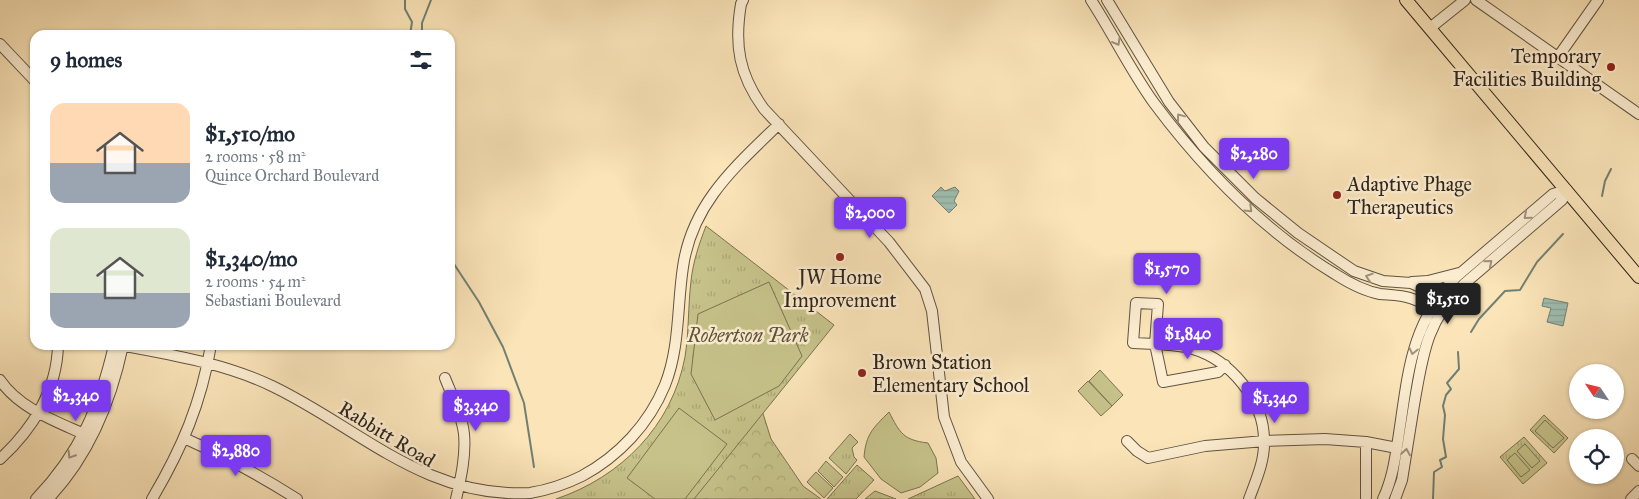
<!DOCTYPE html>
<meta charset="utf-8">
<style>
:root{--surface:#fff;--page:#f6f6f7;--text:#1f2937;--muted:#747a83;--accent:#7c3aed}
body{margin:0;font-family:"IM FELL Great Primer",serif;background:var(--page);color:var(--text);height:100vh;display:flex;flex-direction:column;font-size:19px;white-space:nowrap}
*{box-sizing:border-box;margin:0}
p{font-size:16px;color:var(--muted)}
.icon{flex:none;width:28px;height:28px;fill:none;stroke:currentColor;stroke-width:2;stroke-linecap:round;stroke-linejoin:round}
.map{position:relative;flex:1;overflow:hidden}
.sheet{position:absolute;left:30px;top:30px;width:425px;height:320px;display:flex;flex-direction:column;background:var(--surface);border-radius:15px;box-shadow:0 1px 4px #0004}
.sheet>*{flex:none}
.needle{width:32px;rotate:305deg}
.fabs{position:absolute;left:1569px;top:364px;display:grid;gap:10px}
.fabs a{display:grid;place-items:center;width:55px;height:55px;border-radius:50%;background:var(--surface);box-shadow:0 1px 4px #0004;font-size:25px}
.price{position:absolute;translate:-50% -42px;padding:0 11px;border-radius:5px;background:var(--accent);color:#fff;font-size:16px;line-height:32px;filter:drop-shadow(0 1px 2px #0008)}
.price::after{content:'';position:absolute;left:50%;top:30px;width:15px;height:11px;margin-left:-8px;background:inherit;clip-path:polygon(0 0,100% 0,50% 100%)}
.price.active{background:#222;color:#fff}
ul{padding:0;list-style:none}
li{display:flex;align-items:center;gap:15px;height:125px;padding:0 20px}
li span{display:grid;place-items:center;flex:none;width:140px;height:100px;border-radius:15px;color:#555}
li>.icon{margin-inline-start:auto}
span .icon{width:60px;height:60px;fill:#fffc;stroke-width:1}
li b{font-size:21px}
h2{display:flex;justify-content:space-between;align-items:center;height:60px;padding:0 20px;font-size:21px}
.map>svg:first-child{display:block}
.forest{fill:url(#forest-crowns);stroke:#7a7352}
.park{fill:url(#park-tufts);stroke:#7a7352}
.pitch{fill:#c6c28a;stroke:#7a7352}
.water{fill:url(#water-rules);stroke:#718074}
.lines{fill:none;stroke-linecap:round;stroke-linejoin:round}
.stream{stroke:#718074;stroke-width:2}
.minor-casing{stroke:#605442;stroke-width:12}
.major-casing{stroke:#2d241b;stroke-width:14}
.minor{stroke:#fcedd1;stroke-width:10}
.major{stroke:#fae4b8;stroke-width:12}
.oneway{stroke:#9f937f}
.poi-dot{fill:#8f2418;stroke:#fcedd1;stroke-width:2}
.labels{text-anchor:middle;stroke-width:5;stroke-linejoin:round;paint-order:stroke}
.poi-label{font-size:20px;fill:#2d241b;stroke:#fcedd1;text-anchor:start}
.park-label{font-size:20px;font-style:italic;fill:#5b533c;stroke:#fcedd1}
.street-label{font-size:20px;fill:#2d241b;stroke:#fcedd1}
</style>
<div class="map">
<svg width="1639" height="499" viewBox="0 0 1639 499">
<defs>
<pattern id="forest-crowns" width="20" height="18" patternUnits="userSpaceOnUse" patternTransform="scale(1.25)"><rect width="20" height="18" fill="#c6c28a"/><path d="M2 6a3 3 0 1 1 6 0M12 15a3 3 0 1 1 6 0" fill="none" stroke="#aaa776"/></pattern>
<pattern id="park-tufts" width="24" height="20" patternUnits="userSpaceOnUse" patternTransform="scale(1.25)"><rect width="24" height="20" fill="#c6c28a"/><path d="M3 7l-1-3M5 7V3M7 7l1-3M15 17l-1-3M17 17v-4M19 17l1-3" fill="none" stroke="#aaa776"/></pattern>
<pattern id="water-rules" width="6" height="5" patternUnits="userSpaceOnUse" patternTransform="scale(1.25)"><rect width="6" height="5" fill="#9ebeb0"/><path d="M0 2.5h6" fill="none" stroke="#88a397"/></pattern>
</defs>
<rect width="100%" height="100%" fill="#fae4b8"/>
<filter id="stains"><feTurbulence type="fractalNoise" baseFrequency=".004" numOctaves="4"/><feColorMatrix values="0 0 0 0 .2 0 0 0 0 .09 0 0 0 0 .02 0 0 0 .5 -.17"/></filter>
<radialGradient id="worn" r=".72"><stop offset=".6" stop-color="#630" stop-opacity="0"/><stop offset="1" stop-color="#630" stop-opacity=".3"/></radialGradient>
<path class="forest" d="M760,404L771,439L803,486L821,499H682Z
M875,491L896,499H865Z"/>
<path class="park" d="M706,226L834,325L694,499H556C621,477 672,426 685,357C689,332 688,306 691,281C693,262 699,244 706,226Z
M1544,415L1568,438L1554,453L1530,430Z
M850,434L858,442L852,448L854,457L857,460L846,474L829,458Z
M1524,437L1547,463L1523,484L1500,457Z
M857,465L874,480L856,499H827Z
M958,476L975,499H908Z"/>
<path class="pitch" d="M769,282L802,356L779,386L715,420L691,374L698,314Z
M1100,370L1123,395L1112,406L1089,381Z
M1088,381L1112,406L1101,416L1078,391Z
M679,408L727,444L685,499H655L627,478Z
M889,412C900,433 903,440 928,443L936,458L938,473L920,487L901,493L881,479L864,457C866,434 873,428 889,412Z
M1545,420L1564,438L1553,448L1535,431Z
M1525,444L1540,461L1532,468L1517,451Z
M1515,453L1530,470L1521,477L1507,460Z
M826,461L843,477L834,487L818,471Z
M816,472L833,488L824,498L807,482Z"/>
<path class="water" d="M941,187L945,191L955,187L959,191L954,201L957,205L949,213L932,196Z
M1544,298L1568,303L1563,326L1547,322L1551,308L1542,306Z"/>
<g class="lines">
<path class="stream" d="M405,0V9L412,22L410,35
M422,35V23L431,0
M1602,196L1605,181L1611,169
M450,258L479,302L503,347L524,403L534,467
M1471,332L1479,319L1505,291L1520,290L1537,262L1563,234
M1433,499L1434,472L1442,467L1440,460L1446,457L1443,439L1445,415L1443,406L1446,395L1451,389L1447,383L1459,369L1458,352"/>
<g class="minor-casing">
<path id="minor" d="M743,0L741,4C734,45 739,75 764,109L889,242L925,289L932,311L944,417L961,462L988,499
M1091,0C1113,34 1131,71 1154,103C1204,170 1264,231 1335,274C1349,283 1364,291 1380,294C1390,295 1401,295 1410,298C1421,301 1430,308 1439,315
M1107,0L1169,102L1204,147L1255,198L1298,233L1354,271L1383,281L1411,283L1429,291L1446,304
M1476,0L1639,114
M1430,28L1465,0
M0,44L35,81
M1558,57L1598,0
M1412,282L1428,281L1459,273
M1136,303L1158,304L1155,344L1133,343Z
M120,345C172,355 224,363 272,386C358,427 425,499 530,493C548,490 566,484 582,476C619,456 649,424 665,385C680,347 677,306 683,267C692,203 736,166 779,124
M1225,365L1218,372L1163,382L1155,344C1167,345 1181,345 1193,349C1230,360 1264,400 1264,440C1265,461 1256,480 1249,499
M445,378C452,396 462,415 464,434C466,455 461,478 456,499
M0,380C19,408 55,421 84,434
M184,438C224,456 261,476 297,499
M1127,441L1137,451L1148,458L1205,446L1265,441L1325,439L1366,442L1397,448
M1366,442V497
M0,459C33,429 57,390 58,345
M1632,459L1639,466
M36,499C80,453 100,406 114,345
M48,499C89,456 111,402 123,345
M152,499C182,448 201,404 211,345
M1383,499C1392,480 1395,460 1398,440C1408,377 1409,325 1456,277L1553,194L1567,190
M1395,499L1402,480C1406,455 1410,430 1414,405C1423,354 1426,322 1464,284L1562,200L1567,190
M1631,499L1639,491"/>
</g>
<g class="major-casing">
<path id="major" d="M1406,0L1639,277"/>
</g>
<use href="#minor" class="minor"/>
<use href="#major" class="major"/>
</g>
<defs><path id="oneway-chevron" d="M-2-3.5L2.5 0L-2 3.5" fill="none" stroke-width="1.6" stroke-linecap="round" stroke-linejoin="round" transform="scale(1.25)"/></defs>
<g class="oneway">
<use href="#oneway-chevron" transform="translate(1117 42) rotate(60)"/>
<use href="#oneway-chevron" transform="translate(1180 117) rotate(-127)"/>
<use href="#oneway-chevron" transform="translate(1249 209) rotate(44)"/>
<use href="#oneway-chevron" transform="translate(1527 216) rotate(139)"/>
<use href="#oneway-chevron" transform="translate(1489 263) rotate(-40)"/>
<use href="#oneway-chevron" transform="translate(1369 277) rotate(-162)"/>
<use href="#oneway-chevron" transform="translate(1413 351) rotate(103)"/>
<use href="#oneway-chevron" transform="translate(1406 452) rotate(-81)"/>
<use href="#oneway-chevron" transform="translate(71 455) rotate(122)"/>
</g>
<g class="poi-dot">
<circle cx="1611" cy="67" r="5"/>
<circle cx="1337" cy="195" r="5"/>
<circle cx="840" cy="257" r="5"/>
<circle cx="862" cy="373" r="5"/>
</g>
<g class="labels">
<g class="poi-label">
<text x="1601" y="63" text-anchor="end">Temporary<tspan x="1601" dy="23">Facilities Building</tspan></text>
<text x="1347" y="191">Adaptive Phage<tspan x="1347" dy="23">Therapeutics</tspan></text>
<text x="840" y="284" text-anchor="middle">JW Home<tspan x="840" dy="23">Improvement</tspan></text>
<text x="872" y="369">Brown Station<tspan x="872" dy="23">Elementary School</tspan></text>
</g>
<g class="park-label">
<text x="748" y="342">Robertson Park</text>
</g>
<g class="street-label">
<text transform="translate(387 434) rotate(31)" y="7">Rabbitt Road</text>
</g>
</g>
<rect width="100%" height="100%" filter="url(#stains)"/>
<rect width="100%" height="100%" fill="url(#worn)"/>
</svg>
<div class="fabs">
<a><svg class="needle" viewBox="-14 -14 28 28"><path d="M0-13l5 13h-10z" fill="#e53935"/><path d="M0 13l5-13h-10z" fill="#747a83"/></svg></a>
<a><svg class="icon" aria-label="locate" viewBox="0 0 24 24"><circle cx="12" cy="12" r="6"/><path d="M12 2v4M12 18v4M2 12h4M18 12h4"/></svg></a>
</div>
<b class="price" style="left:1254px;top:180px">$2,280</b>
<b class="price" style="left:870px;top:239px">$2,000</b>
<b class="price" style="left:1167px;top:295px">$1,570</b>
<b class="price active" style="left:1448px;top:325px">$1,510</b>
<b class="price" style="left:1188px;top:360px">$1,840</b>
<b class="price" style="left:76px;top:422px">$2,340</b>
<b class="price" style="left:1275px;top:424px">$1,340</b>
<b class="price" style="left:476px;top:432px">$3,340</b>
<b class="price" style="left:236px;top:477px">$2,880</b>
<section class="sheet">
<h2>9 homes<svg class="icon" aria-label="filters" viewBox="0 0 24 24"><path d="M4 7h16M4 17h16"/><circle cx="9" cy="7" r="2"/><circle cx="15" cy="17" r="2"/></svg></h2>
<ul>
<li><span style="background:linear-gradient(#ffd9b3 60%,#9aa5b1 0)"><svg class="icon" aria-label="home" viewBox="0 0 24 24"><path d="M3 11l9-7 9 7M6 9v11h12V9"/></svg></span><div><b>$1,510/mo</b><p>2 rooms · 58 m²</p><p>Quince Orchard Boulevard</p></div></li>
<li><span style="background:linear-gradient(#dfe7d0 65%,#9aa5b1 0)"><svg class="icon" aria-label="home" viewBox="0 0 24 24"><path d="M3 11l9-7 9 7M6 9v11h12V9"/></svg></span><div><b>$1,340/mo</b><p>2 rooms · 54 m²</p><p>Sebastiani Boulevard</p></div></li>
</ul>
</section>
</div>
